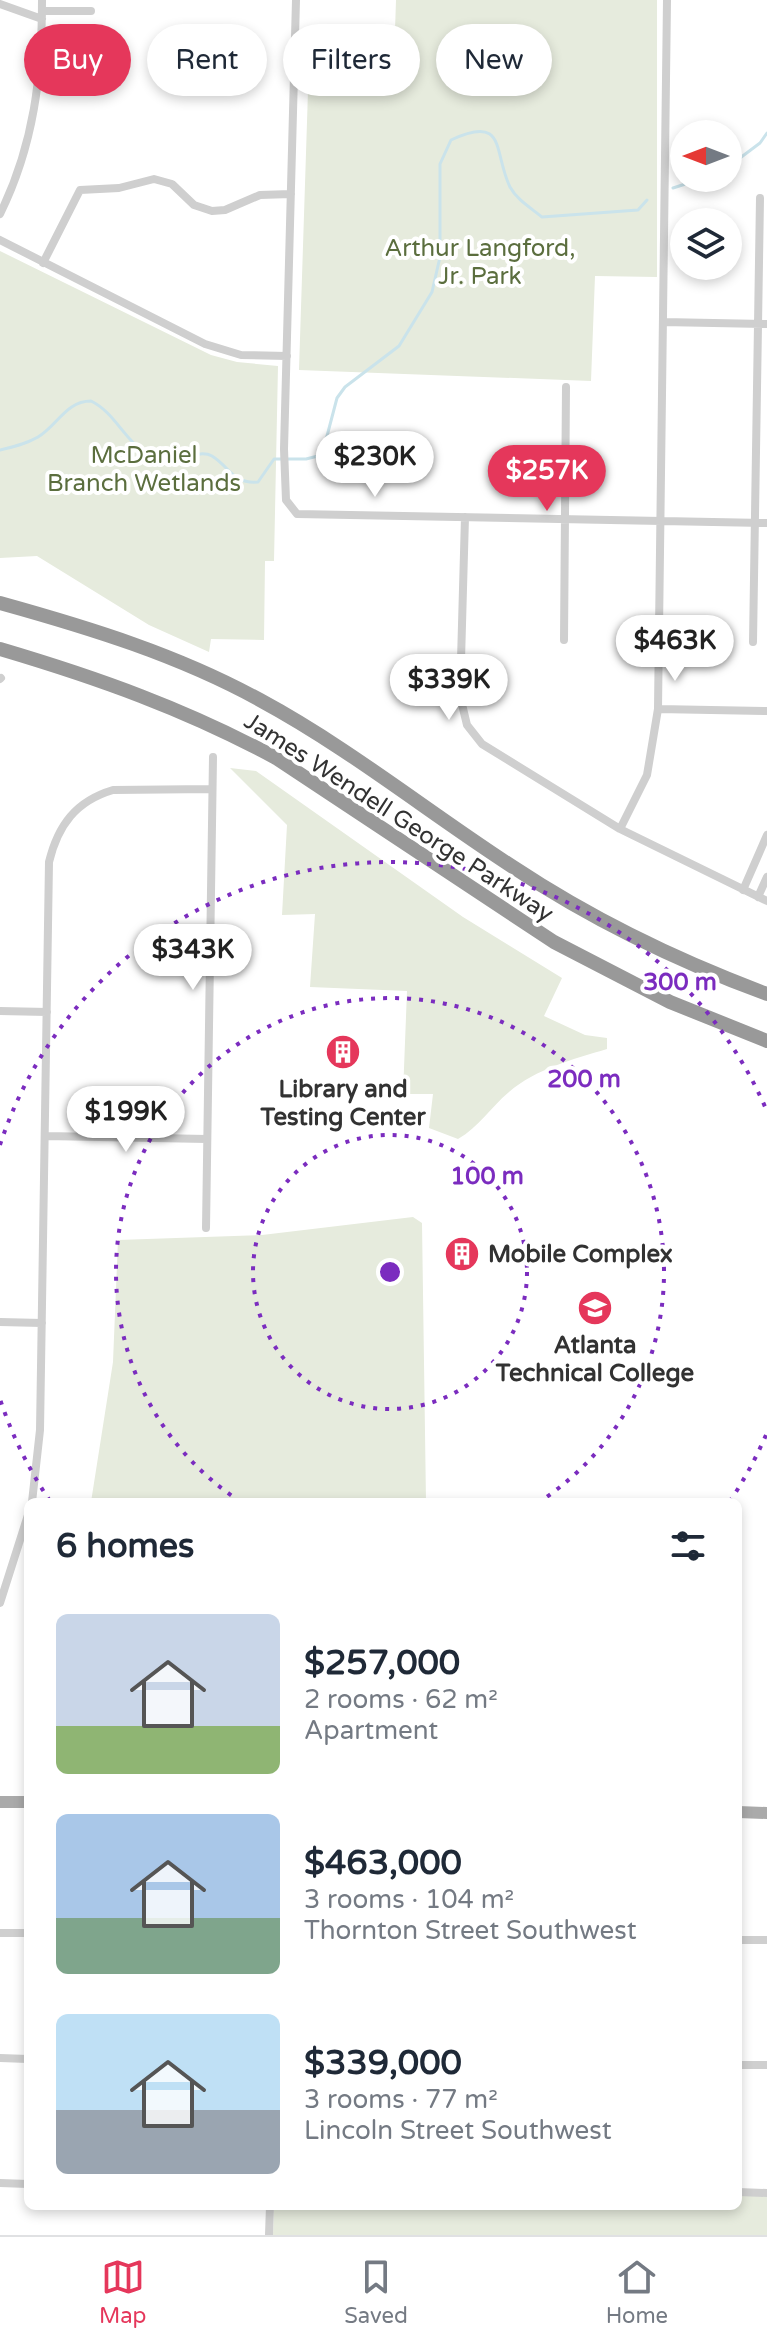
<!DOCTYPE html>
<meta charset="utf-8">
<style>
:root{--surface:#fff;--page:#f2f2f3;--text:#1f2937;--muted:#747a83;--line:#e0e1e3;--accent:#e5375b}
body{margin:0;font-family:"Varela Round",sans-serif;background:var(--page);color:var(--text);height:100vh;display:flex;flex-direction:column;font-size:30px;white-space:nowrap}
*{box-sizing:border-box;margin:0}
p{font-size:26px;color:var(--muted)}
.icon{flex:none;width:44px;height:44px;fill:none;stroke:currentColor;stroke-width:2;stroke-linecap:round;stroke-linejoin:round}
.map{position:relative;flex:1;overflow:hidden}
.details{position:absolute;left:24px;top:1498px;width:718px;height:712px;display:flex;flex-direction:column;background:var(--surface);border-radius:12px;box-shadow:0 4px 12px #0003}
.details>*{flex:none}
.top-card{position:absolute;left:24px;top:24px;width:720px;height:72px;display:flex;gap:16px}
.needle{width:52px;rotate:270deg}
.fabs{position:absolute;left:670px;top:120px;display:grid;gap:16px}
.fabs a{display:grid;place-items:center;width:72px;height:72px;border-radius:50%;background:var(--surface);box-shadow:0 4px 12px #0003;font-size:40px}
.price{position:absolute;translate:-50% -68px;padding:0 18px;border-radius:28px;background:#fff;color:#222;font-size:26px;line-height:52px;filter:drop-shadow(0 2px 4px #0008)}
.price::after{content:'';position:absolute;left:50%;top:48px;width:24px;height:18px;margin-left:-12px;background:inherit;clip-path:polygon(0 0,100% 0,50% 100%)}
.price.current{background:var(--accent);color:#fff}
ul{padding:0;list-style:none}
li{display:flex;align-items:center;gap:24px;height:200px;padding:0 32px}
li span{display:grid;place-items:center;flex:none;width:224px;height:160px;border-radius:12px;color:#555}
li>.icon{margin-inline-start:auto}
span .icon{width:96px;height:96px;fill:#fffc;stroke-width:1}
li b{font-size:34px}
h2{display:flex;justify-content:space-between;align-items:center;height:96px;padding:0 32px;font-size:34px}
.pill{padding:0 28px;border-radius:36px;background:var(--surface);box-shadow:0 4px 12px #0003;font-size:28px;line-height:72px}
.pill.current{background:var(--accent);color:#fff}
.tabs{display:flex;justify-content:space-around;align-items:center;height:112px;border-top:2px solid var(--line);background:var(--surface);font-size:22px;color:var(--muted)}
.tabs a{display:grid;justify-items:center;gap:4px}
.tabs .current{color:var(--accent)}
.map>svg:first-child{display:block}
.green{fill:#e6ebdd}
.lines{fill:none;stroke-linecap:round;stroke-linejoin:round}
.stream{stroke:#cae3eb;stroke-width:3}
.minor{stroke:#cfcfcf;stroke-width:8}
.primary{stroke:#aaa;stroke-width:12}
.motorway{stroke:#999;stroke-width:14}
.ring{fill:none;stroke:#7b2cbf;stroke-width:4;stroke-dasharray:4 8}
.labels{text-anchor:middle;stroke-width:8;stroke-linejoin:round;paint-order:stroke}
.park-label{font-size:24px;fill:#5b6e3e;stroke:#fff}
.street-label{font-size:24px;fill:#323232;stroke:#fff}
.poi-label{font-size:24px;font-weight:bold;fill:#323232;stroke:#fff}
.centre{fill:#7b2cbf;stroke:#fff;stroke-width:4}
.ring-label{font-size:24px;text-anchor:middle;font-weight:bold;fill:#7b2cbf;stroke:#fff;stroke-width:8;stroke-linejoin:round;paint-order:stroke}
</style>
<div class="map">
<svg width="767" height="2235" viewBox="0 0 767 2235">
<rect width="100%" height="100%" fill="#fff"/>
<path class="green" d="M396,0H657V277L595,276L591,381L299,370L309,60L394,61Z
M0,251L211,355L237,362L278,366L274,561H265L264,640L211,639L209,652L149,625L37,556L0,558Z
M230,768L256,771L463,917L562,978L544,1016L585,1035L607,1038V1049C573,1059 536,1069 509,1092C490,1108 479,1127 458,1139L429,1128L433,1094H403L407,991L310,987L315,914L282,915L287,825Z
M413,1217L422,1223L426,1502H91L113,1362L118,1240L262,1235Z
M738,2190L767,2191V2235H273L274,2206H738Z"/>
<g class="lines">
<path class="stream" d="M728,167L760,143L767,133
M673,188L704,178
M0,450C13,447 26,444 38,437C57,426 66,401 91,401C114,412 124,439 145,453C171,470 196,447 212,456C231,468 232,484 258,482L274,459H306L322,455L337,398L345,387L399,346L432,292L440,257V164L451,140C507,114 493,152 510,187C517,200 531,208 542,217L638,210L647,200"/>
<path class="minor" d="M296,0L284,449L286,500L297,514L767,523
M0,4L42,19
M42,11H91
M0,214C34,145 42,76 42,0
M0,240L205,344L241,355L287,356
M43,263L80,190L119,188L154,179L172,184L194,205L212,211L225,210L260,195L291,194
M663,322L767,324
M465,517L460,696L467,725L482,744L620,829L767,901
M564,640L566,387
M753,642L760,198
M0,679L1,678
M658,709L767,711
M620,829L647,775L658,709L667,0
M743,890L767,835
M758,897L767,877
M0,1011L47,1012
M45,1136L207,1139
M206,1228L213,757
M0,1322L42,1323
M32,1502L40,1430L49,862C58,825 76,801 113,790L212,789
M0,1603L28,1515
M0,1933H28
M738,1940H767
M0,2058L28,2059
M738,2065H767
M0,2183L28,2184
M738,2192L767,2193
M269,2235L270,2206"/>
<path class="primary" d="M0,1802H28
M738,1812L767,1813"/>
<path class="motorway" d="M0,603C90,628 178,655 260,700C349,748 428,812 513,867C593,920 678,961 767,994
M0,649C98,678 185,709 276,758L554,942L670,1002L767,1041"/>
</g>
<g class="ring">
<circle cx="390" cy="1272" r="137"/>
<path d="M241 1502A274 274 0 1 1 539 1502"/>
<path d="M766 1435A410 410 0 0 1 730 1501M50 1501A410 410 0 0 1 0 1399M0 1145A410 410 0 0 1 766 1109"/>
</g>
<defs>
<g id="building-disc" transform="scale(1.8)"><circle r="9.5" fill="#e5375b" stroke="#fff"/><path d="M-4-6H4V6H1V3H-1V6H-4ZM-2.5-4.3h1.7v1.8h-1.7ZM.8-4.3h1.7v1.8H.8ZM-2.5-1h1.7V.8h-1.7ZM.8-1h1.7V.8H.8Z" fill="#fff"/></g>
<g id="university-disc" transform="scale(1.8)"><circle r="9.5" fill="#e5375b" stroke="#fff"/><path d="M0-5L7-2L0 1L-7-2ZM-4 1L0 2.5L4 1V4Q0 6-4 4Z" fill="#fff"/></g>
</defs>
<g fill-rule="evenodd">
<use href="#building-disc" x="343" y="1052"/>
<use href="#building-disc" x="462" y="1254"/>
<use href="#university-disc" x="595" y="1308"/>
</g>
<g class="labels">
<g class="park-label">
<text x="480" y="256">Arthur Langford,<tspan x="480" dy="28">Jr. Park</tspan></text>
<text x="144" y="463">McDaniel<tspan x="144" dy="28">Branch Wetlands</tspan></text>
</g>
<g class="street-label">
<text transform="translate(399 817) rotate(33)" y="8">James Wendell George Parkway</text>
</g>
<g class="poi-label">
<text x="343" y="1097">Library and<tspan x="343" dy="28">Testing Center</tspan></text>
<text x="488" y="1262" text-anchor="start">Mobile Complex</text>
<text x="595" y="1353">Atlanta<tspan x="595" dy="28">Technical College</tspan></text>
</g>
</g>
<circle cx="390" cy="1272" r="12" class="centre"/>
<g class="ring-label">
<text x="680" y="990">300 m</text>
<text x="584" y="1087">200 m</text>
<text x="487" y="1184">100 m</text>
</g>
</svg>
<div class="fabs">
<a><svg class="needle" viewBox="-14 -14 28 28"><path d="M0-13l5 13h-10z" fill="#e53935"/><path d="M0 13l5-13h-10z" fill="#747a83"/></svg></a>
<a><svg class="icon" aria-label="layers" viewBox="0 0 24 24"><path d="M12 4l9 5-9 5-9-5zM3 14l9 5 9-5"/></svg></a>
</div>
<b class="price" style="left:375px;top:499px">$230K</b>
<b class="price current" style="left:547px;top:513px">$257K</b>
<b class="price" style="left:675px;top:683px">$463K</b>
<b class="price" style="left:449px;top:722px">$339K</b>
<b class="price" style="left:193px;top:992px">$343K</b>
<b class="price" style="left:126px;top:1154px">$199K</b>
<div class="top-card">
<a class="pill current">Buy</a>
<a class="pill">Rent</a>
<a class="pill">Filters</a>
<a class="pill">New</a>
</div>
<section class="details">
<h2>6 homes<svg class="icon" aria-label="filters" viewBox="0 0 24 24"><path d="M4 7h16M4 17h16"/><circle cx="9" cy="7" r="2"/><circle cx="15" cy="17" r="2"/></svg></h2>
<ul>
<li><span style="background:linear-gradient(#c9d6e8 70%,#8fb573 0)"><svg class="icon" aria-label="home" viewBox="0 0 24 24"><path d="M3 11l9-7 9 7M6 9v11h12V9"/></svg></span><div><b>$257,000</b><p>2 rooms · 62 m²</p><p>Apartment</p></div></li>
<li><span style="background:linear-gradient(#a9c7e8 65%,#7fa58c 0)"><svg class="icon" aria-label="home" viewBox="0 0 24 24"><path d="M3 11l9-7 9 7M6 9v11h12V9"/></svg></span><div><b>$463,000</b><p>3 rooms · 104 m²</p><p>Thornton Street Southwest</p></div></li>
<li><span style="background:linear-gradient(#bfe0f5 60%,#9aa5b1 0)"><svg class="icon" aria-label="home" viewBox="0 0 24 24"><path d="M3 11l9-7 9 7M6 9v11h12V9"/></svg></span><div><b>$339,000</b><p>3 rooms · 77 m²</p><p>Lincoln Street Southwest</p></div></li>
</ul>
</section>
</div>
<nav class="tabs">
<a class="current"><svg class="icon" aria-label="map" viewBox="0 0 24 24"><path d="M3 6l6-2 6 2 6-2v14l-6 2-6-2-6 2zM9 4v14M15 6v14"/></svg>Map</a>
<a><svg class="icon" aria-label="saved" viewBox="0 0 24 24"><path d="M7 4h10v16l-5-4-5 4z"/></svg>Saved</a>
<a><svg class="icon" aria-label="home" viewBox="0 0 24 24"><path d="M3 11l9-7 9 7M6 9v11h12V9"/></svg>Home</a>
</nav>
